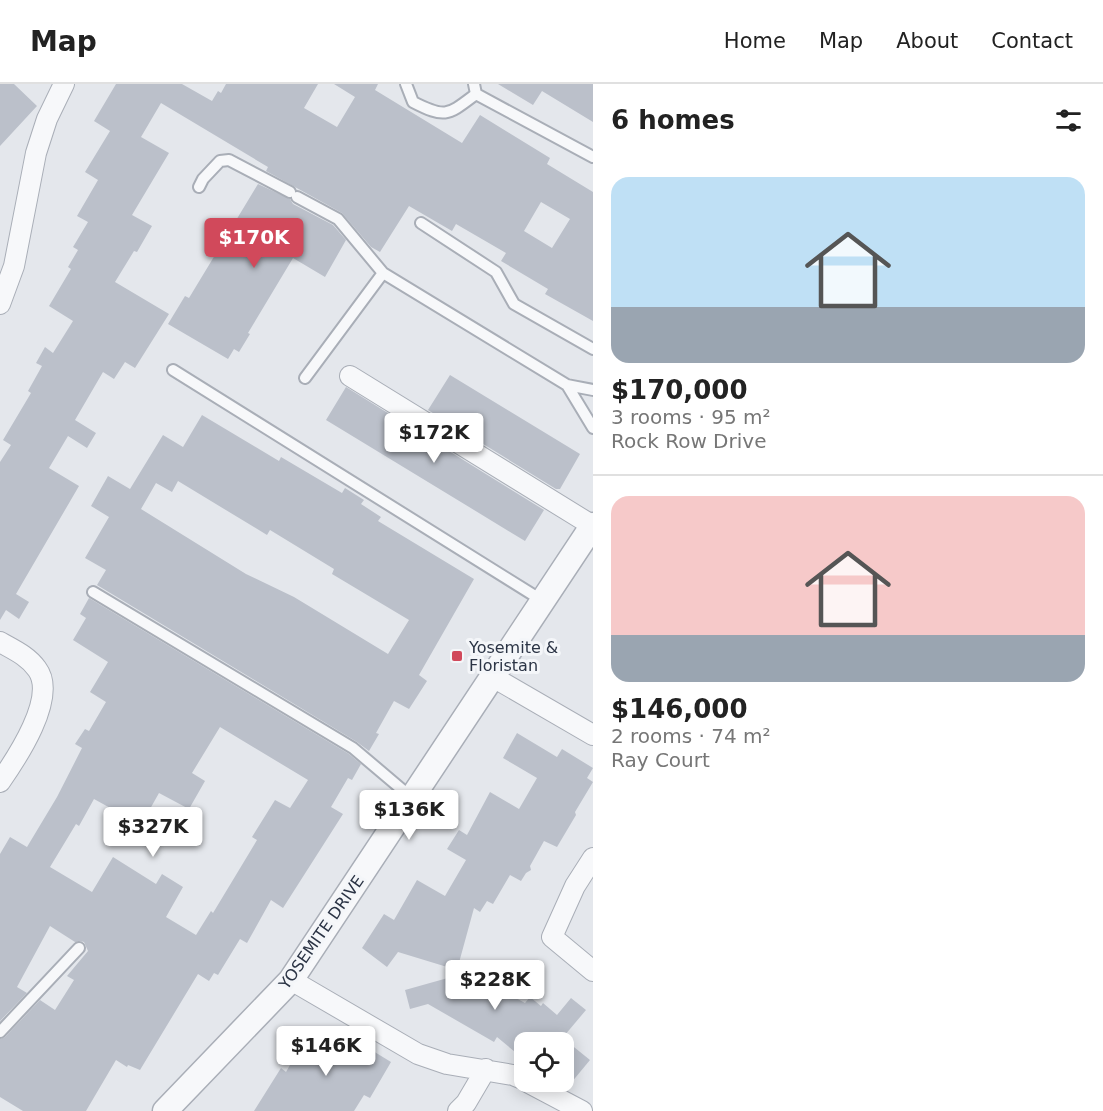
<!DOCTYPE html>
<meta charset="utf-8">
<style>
:root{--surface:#fff;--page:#f6f6f6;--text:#222;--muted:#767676;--line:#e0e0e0;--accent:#d1495b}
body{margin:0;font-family:"DejaVu Sans",sans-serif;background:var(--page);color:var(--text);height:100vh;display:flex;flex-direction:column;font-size:22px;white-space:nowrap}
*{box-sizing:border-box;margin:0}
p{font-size:20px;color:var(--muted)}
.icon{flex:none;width:33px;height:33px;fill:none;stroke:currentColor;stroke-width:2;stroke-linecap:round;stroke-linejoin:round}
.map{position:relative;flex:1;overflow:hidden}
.side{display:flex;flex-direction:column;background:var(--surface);width:510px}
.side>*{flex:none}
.fabs{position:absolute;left:514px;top:948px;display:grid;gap:12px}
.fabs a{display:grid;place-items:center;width:60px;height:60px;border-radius:12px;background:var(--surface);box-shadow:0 3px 15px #0003;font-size:30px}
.price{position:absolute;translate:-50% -51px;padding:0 14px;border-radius:6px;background:#fff;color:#222;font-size:20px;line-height:39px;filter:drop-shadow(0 2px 3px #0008)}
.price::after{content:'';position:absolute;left:50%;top:36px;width:18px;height:14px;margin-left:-9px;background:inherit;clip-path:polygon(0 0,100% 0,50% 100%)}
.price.current{background:var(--accent);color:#fff}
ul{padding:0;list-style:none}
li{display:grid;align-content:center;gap:12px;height:318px;padding:0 18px}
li+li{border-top:2px solid var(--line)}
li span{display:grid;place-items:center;height:186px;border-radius:18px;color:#555}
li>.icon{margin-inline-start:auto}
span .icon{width:108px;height:108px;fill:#fffc;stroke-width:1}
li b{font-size:26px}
h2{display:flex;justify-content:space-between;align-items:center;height:72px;padding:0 18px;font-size:26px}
header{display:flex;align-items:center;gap:36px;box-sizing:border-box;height:84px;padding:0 30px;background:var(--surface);border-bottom:2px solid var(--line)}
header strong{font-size:28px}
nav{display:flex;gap:33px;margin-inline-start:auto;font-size:21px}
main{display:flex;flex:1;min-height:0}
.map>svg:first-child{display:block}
.building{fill:#bbc0ca;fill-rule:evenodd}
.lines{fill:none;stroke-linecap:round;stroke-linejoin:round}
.service-casing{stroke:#a9aeb7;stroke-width:14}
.minor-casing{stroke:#a9aeb7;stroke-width:22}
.tertiary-casing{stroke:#a9aeb7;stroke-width:27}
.service{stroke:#f7f8fa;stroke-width:10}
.minor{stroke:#f7f8fa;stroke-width:20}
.tertiary{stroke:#f7f8fa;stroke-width:24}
.poi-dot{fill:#d1495b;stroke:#f4f6f9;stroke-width:2}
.labels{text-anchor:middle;stroke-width:6;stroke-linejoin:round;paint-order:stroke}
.poi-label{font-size:16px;fill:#2b3445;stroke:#f4f6f9;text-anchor:start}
.street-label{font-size:16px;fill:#2b3445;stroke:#f4f6f9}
</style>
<header>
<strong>Map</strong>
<nav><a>Home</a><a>Map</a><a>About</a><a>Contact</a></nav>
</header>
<main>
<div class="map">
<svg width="593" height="1027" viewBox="0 0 593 1027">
<rect width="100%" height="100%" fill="#e4e7ec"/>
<path class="building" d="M0,0H14L37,22L0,62Z
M116,0H182L212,17L218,7L221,9L226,0H318L304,24L337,43L355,13L334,0H378L375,6L462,59L480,31L550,74L547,80L593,108V237L545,210L548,205L501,177L506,169L456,140L452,147L409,122L380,168L371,163L342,129L266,87L268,83L161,19L141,53L169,69L132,131L152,142L137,168L134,167L115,198L169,230L135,284L125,278L114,295L103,288L75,336L96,349L87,364L68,352L49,384L79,402L16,510L29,518L19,535L6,526L0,536V378L11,361L3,356L31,309L28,307L42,282L36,279L45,263L53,269L73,237L49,222L71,185L68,183L78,166L73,163L88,138L77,132L98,96L85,88L110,47L94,37ZM541,118L570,135L552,164L524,147Z
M498,0H593V38L542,7L533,21Z
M258,100L290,115L293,120L333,141L346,156L325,193L293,174L248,249L250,250L239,268L234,265L228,275L168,240L185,212L189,214Z
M450,291L580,370L560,405H556L428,326Z
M346,303L544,426L525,457L326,336Z
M202,331L279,377L281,373L342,409L345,404L364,416L361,420L381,433L378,437L474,495L419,591L427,597L409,625L394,617L376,649L379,650L369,667L357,658L97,501L106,486L85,474L109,433L91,422L108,392L130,405L163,351L183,363ZM178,397L267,451L270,446L334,485L332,490L409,536L388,570L294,513L246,490L141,425L156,399L172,408Z
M89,514L349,670L361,680L352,696L348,694L331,723L343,730L283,824L271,816L247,859L240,855L218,891L214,889L209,897L198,890L140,986L128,981L127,983L116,976L86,1027H23L0,1013V955L5,953L40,916L55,926L74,896L67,892L88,867L84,858L80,857L75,858L50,842L17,903L27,909L0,937V770L10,753L27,763L57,713L82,664L75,660L85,645L89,647L106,618L90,608L108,578L73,556L86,534L80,530ZM220,643L308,696L290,724L275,716L252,753L257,756L213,829L211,827L196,851L166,833L183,803L162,790L156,800L113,773L92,808L50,783L76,740L79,742L94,715L141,741L159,709L189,725L205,697L192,689Z
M517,649L557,673L562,665L593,684L587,694L593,698L575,728L576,731L557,763L544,757L530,782L531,786L526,789L521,797L510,791L493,820L487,817L480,828L474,824L457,886L398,868L387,883L362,864L384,830L394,836L417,796L445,812L466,776L447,765L459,746L467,751L490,708L519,725L537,694L503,674Z
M462,890L487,905L490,900L525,919L530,913L541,922L543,919L557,931L571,914L586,926L559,958H542L530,949L515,968L497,953L494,958L428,920L410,925L405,906Z
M337,945L391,978L370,1014L364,1011L354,1027H254L281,984L286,988L309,948L326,957L331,949L334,951Z
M564,955L590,976L566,1005L564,1004Z"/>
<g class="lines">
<g class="service-casing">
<path id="service" d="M406,0L413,18C446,35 448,31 476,10
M474,0L476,10L593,73
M199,103L203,95L220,77L229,76L290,108
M297,113L338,135L383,189
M421,139L496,188L514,220L593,265
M173,286L543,517
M305,294L383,189L567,301L593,306
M567,301L593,344
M93,508L353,664L412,714
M0,948L79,864"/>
</g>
<g class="minor-casing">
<path id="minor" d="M0,220L14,182L36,69L47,35L64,0
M350,292L593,442
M0,558C14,566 28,572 37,585C58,613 16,675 0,698
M493,593L593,651
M593,774L575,802L552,853L593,887
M291,896L418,970L447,980L513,991L525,996
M527,998L582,1027
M458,1027L466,1019L486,985"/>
</g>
<g class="tertiary-casing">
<path id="tertiary" d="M165,1027L291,896L593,441"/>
</g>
<use href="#service" class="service"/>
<use href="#minor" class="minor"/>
<use href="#tertiary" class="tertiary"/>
</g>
<rect class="poi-dot" x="451" y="566" width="12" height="12" rx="3"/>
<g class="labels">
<g class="poi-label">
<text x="469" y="569">Yosemite &amp;<tspan x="469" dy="18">Floristan</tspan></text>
</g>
<g class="street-label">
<text transform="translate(321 848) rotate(-55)" y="6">YOSEMITE DRIVE</text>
</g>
</g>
</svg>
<div class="fabs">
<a><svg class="icon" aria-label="locate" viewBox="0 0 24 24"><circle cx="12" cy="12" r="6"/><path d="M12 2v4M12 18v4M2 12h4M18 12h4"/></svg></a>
</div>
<b class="price current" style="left:254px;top:185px">$170K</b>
<b class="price" style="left:434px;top:380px">$172K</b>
<b class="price" style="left:409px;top:757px">$136K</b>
<b class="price" style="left:153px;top:774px">$327K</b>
<b class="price" style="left:495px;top:927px">$228K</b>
<b class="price" style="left:326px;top:993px">$146K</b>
</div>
<section class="side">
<h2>6 homes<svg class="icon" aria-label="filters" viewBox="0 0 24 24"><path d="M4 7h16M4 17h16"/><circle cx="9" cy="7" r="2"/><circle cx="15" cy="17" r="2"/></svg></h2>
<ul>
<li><span style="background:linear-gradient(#bfe0f5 70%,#9aa5b1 0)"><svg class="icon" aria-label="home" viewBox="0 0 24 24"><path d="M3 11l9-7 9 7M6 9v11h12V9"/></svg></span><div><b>$170,000</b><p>3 rooms · 95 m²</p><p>Rock Row Drive</p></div></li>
<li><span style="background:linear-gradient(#f6c9c9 75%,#9aa5b1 0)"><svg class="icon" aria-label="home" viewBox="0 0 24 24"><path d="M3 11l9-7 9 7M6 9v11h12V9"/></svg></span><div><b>$146,000</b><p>2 rooms · 74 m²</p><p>Ray Court</p></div></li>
</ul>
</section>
</main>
